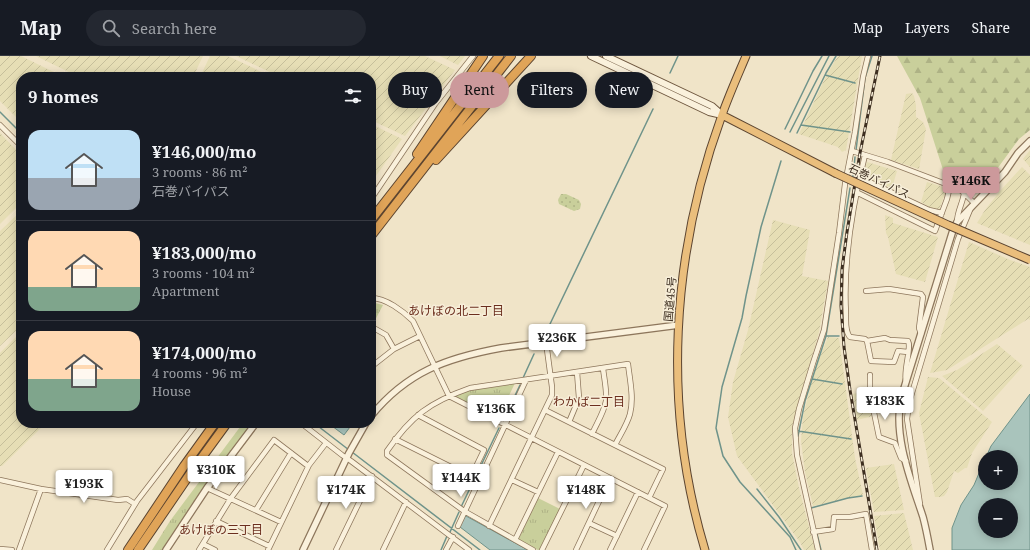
<!DOCTYPE html>
<meta charset="utf-8">
<style>
:root{--surface:#171b24;--page:#242831;--text:#f1f3f6;--muted:#9ea1a6;--line:#363941;--accent:#cc999b}
body{margin:0;font-family:"Noto Serif","Noto Sans JP",serif;background:var(--page);color:var(--text);height:100vh;display:flex;flex-direction:column;font-size:15px;white-space:nowrap}
*{box-sizing:border-box;margin:0}
p{font-size:13px;color:var(--muted)}
.icon{flex:none;width:22px;height:22px;fill:none;stroke:currentColor;stroke-width:2;stroke-linecap:round;stroke-linejoin:round}
.map{position:relative;flex:1;overflow:hidden}
.details{position:absolute;left:16px;top:16px;width:360px;height:356px;display:flex;flex-direction:column;background:var(--surface);border-radius:16px;box-shadow:0 2px 10px #0003}
.details>*{flex:none}
.banner{position:absolute;left:388px;top:16px;width:380px;height:36px;display:flex;gap:8px}
.buttons{position:absolute;left:978px;top:394px;display:grid;gap:8px}
.buttons a{display:grid;place-items:center;width:40px;height:40px;border-radius:50%;background:var(--surface);box-shadow:0 2px 10px #0003;font-size:20px}
.price{position:absolute;translate:-50% -34px;padding:0 9px;border-radius:4px;background:#fff;color:#222;font-size:13px;line-height:26px;filter:drop-shadow(0 1px 2px #0008)}
.price::after{content:'';position:absolute;left:50%;top:24px;width:12px;height:9px;margin-left:-6px;background:inherit;clip-path:polygon(0 0,100% 0,50% 100%)}
.price.current{background:var(--accent);color:#111}
ul{padding:0;list-style:none}
li{display:flex;align-items:center;gap:12px;height:100px;padding:0 12px}
li+li{border-top:1px solid var(--line)}
li span{display:grid;place-items:center;flex:none;width:112px;height:80px;border-radius:12px;color:#555}
li>.icon{margin-inline-start:auto}
span .icon{width:48px;height:48px;fill:#fffc;stroke-width:1}
li b{font-size:17px}
h2{display:flex;justify-content:space-between;align-items:center;height:48px;padding:0 12px;font-size:17px}
.pill{padding:0 14px;border-radius:18px;background:var(--surface);box-shadow:0 2px 10px #0003;font-size:14px;line-height:36px}
.pill.current{background:var(--accent);color:#111}
header{display:flex;align-items:center;gap:24px;box-sizing:border-box;height:56px;padding:0 20px;background:var(--surface);border-bottom:1px solid var(--line)}
header strong{font-size:19px}
nav{display:flex;gap:22px;margin-inline-start:auto;font-size:14px}
.search{width:280px;height:36px;background:var(--page);display:flex;align-items:center;gap:10px;box-sizing:border-box;padding:0 14px;border-radius:22px;color:var(--muted);font-size:15px}
.map>svg:first-child{display:block}
.farmland{fill:url(#farmland-furrows)}
.grass{fill:url(#grass-dots)}
.forest{fill:url(#forest-firs)}
.park{fill:url(#park-tufts)}
.water{fill:#a9c4bc;stroke:#6f938a;fill-rule:evenodd}
.lines{fill:none;stroke-linecap:round;stroke-linejoin:round}
.stream{stroke:#6f938a;stroke-width:1.5}
.minor-casing{stroke:#8d765c;stroke-width:6}
.tertiary-casing{stroke:#8d765c;stroke-width:8}
.secondary-casing{stroke:#6f573f;stroke-width:8}
.trunk-casing{stroke:#5b4430;stroke-width:9}
.motorway-casing{stroke:#5b4430;stroke-width:10}
.minor{stroke:#faf1dc;stroke-width:4.5}
.tertiary{stroke:#faf1dc;stroke-width:5.5}
.secondary{stroke:#faf1dc;stroke-width:6}
.trunk{stroke:#eabe7c;stroke-width:7}
.motorway{stroke:#e0a458;stroke-width:8}
.rail-casing{stroke:#3d2e20;stroke-width:3}
.rail{stroke:#f7eed8;stroke-width:1.5;stroke-dasharray:4.5;stroke-linecap:butt}
.trunk-bridge-casing{stroke:#5b4430;stroke-width:9;stroke-linecap:butt}
.trunk-bridge{stroke:#eabe7c;stroke-width:7}
.labels{text-anchor:middle;stroke-width:3;stroke-linejoin:round;paint-order:stroke}
.street-label{font-size:11px;fill:#3d2e20;stroke:#f7eed8}
.neighbourhood-label{font-size:12px;fill:#6b2e1e;stroke:#f7eed8}
</style>
<header>
<strong>Map</strong>
<div class="search"><svg class="icon" aria-label="search" viewBox="0 0 24 24"><circle cx="10" cy="10" r="6"/><path d="M15 15l6 6"/></svg>Search here</div>
<nav><a>Map</a><a>Layers</a><a>Share</a></nav>
</header>
<div class="map">
<svg width="1030" height="494" viewBox="0 0 1030 494">
<defs>
<pattern id="farmland-furrows" width="10" height="10" patternUnits="userSpaceOnUse"><rect width="10" height="10" fill="#e6deb5"/><path d="M-1 1l2-2M0 10L10 0M9 11l2-2" fill="none" stroke="#c6bf9b"/></pattern>
<pattern id="grass-dots" width="8" height="8" patternUnits="userSpaceOnUse"><rect width="8" height="8" fill="#c9cf9b"/><path d="M2 2h.1M6 6h.1" fill="none" stroke="#aeb285" stroke-width="1.8" stroke-linecap="round"/></pattern>
<pattern id="forest-firs" width="22" height="20" patternUnits="userSpaceOnUse"><rect width="22" height="20" fill="#c9cf9b"/><path d="M5 1l3.5 6h-7zM16 11l3.5 6h-7z" fill="#aeb285"/></pattern>
<pattern id="park-tufts" width="24" height="20" patternUnits="userSpaceOnUse"><rect width="24" height="20" fill="#c9cf9b"/><path d="M3 7l-1-3M5 7V3M7 7l1-3M15 17l-1-3M17 17v-4M19 17l1-3" fill="none" stroke="#aeb285"/></pattern>
</defs>
<rect width="100%" height="100%" fill="#f0e4c8"/>
<path class="farmland" d="M0,0H21L64,21H21V66L0,45Z
M36,0H203L193,21H79Z
M210,0H228L272,21H200Z
M236,0H425L455,14L405,80L371,64V21H280Z
M440,0H465L458,9Z
M838,0H862L846,94L842,96L838,91L799,78L827,18Z
M912,37L914,40L916,49V61L923,66L926,73L919,113L891,104L906,38Z
M371,68L402,83L371,127Z
M0,77L21,99V147L0,168Z
M1030,94V111L1023,103Z
M867,106L897,115L892,132L863,120Z
M1022,111L1030,119V189L977,167L985,154L1000,135Z
M927,126L947,132L939,154L931,152L921,146Z
M21,155V270L0,290V175Z
M885,159L893,162V167L938,181L925,226L896,218L888,181L886,177Z
M773,164L810,174L802,220L828,225L819,276L792,371V397L799,432L815,494H804L800,486L737,400L728,361L733,326L748,274Z
M969,186L1010,204L1030,211V264L1028,263L947,314L930,317Z
M21,276V367H46L2,410H0V297Z
M828,281L839,282L855,402L863,439L813,450L805,416L801,385L803,360L815,313Z
M997,288L1023,310L983,355L942,320L957,314Z
M928,321L939,322L992,366L972,397L967,412H965L958,417L954,415L947,436L944,440L940,441H935L919,357Z
M869,334V344L873,360L857,364L853,338Z
M894,408L904,454L874,456L866,412Z
M904,457L913,494H880L874,460Z"/>
<path class="grass" d="M561,138H566L579,144L581,148L580,153L574,155L559,148L558,144Z"/>
<path class="forest" d="M897,0H1030V74L1019,83L989,124L985,126L953,125L945,120L920,42Z"/>
<path class="park" d="M371,246L383,249L373,268L371,270Z
M515,327L498,363L455,341V339L479,332Z
M243,367H252L208,427L163,494H152L170,465Z
M538,442L560,453L540,494H538L519,484V482Z"/>
<path class="water" d="M1030,338V494H952V472L961,449L974,429L985,403V427H1011V401H986L991,390ZM985,449H1011V475H985Z
M328,367H353L344,379Z
M464,460H466L528,494H490L460,471Z"/>
<g class="lines">
<path class="stream" d="M670,17L678,0
M825,19L855,27
M0,56L21,77
M801,69L850,76
M785,73L813,15L822,0
M790,76L829,0
M797,77L826,17L836,0
M856,94L865,22L872,0
M781,105L761,171L746,240L742,262L722,331L716,372L723,400L740,426L790,481L796,494
M853,121L855,101
M550,268L653,53
M826,280H839
M523,322L534,298
M812,323L842,328
M503,365L520,329
M314,367L349,394
M798,375L851,383
M798,380L805,345L826,280L850,132
M352,396L480,494
M757,433L779,461L801,494
M461,451L499,372
M811,452L848,442L862,440
M450,476L459,456
M817,478L821,494
M441,494L447,480"/>
<g class="minor-casing">
<path id="minor" d="M0,69L21,90
M852,95L888,106L959,133L964,137C963,147 957,155 957,166
M865,99C852,151 843,204 846,258C846,265 845,276 850,281L865,283L867,285L871,305L894,306L898,295L908,296
M859,121L929,154L942,157
M856,136L935,175L947,143L950,130
M964,137L974,147
M371,143L435,48L473,0
M866,235L889,233L921,238L923,241L919,272L921,278
M371,242C386,242 403,255 413,265L449,340L665,450L644,494
M371,272L372,271L386,279L394,293
M867,285L885,282L890,284L908,285C912,292 903,314 906,326
M371,311L394,293L420,280
M870,319V337L879,381L895,387L901,402L906,405
M545,354L663,413L649,442
M569,366L579,342L577,316
M301,367L342,399L351,405L469,494
M592,378C597,367 604,356 606,345C607,334 604,322 603,312
M395,383L471,421L484,394L418,359
M0,424L41,433L118,444L127,443L135,448
M512,424L538,436
M207,432L281,466
M920,448L907,363L909,347L958,183L970,154
M256,454L291,397
M216,465L269,490
M589,467L617,480
M458,470L526,324
M489,470L552,339V331L546,286
M813,476L833,473L834,461H850L866,458L872,494
M515,484L558,396
M203,488L215,494
M0,493L12,494
M19,494L41,433
M107,494L137,445L197,367
M199,494L231,442L274,384L308,410
M268,494L309,409L326,387
M336,494L372,420
M383,494L406,446
M446,494L453,481
M533,494L464,455L387,399V395C411,360 430,346 470,332L628,308C630,325 634,342 630,358C627,369 620,379 615,389
M542,494L584,409
M576,494L610,422
M610,494L638,436
M818,494L797,399L795,372L799,353L813,307L824,274L839,177L845,128L855,76L863,21L868,0"/>
</g>
<g class="tertiary-casing">
<path id="tertiary" d="M371,360C407,316 446,302 501,292L679,269
M166,494L207,432L256,367
M303,494L349,397L366,367
M930,494C928,483 926,472 923,461C911,424 893,381 901,342L953,174L957,166L1005,116L1018,97L1030,85"/>
</g>
<g class="secondary-casing">
<path id="secondary" d="M591,0L709,56L722,59
M606,0L712,50L722,59"/>
</g>
<g class="trunk-casing">
<path id="trunk" d="M722,59L835,117
M705,494C662,351 671,199 722,59C729,39 738,19 746,0"/>
</g>
<g class="motorway-casing">
<path id="motorway" d="M417,98L483,0
M436,104L531,0
M371,164L499,0
M371,180L511,0
M128,494L184,410L215,367
M138,494L192,415L227,367"/>
</g>
<use href="#minor" class="minor"/>
<use href="#tertiary" class="tertiary"/>
<use href="#secondary" class="secondary"/>
<use href="#trunk" class="trunk"/>
<use href="#motorway" class="motorway"/>
<g class="rail-casing">
<path id="rail" d="M877,494L850,334L844,291L841,250L842,213L847,176L860,97L880,0"/>
</g>
<use href="#rail" class="rail"/>
<g class="trunk-bridge-casing">
<path id="trunk-bridge" d="M835,117L948,169L1030,204"/>
</g>
<use href="#trunk-bridge" class="trunk-bridge"/>
</g>
<g class="labels">
<g class="street-label">
<text transform="translate(879 125) rotate(25)" y="4">石巻バイパス</text>
<text transform="translate(670 243) rotate(-85)" y="4">国道45号</text>
</g>
<g class="neighbourhood-label">
<text x="456" y="259">あけぼの北二丁目</text>
<text x="589" y="350">わかば二丁目</text>
<text x="221" y="478">あけぼの三丁目</text>
</g>
</g>
</svg>
<div class="buttons">
<a>+</a>
<a>−</a>
</div>
<b class="price current" style="left:971px;top:145px">¥146K</b>
<b class="price" style="left:557px;top:302px">¥236K</b>
<b class="price" style="left:885px;top:365px">¥183K</b>
<b class="price" style="left:496px;top:373px">¥136K</b>
<b class="price" style="left:216px;top:434px">¥310K</b>
<b class="price" style="left:461px;top:442px">¥144K</b>
<b class="price" style="left:84px;top:448px">¥193K</b>
<b class="price" style="left:346px;top:454px">¥174K</b>
<b class="price" style="left:586px;top:454px">¥148K</b>
<div class="banner">
<a class="pill">Buy</a>
<a class="pill current">Rent</a>
<a class="pill">Filters</a>
<a class="pill">New</a>
</div>
<section class="details">
<h2>9 homes<svg class="icon" aria-label="filters" viewBox="0 0 24 24"><path d="M4 7h16M4 17h16"/><circle cx="9" cy="7" r="2"/><circle cx="15" cy="17" r="2"/></svg></h2>
<ul>
<li><span style="background:linear-gradient(#bfe0f5 60%,#9aa5b1 0)"><svg class="icon" aria-label="home" viewBox="0 0 24 24"><path d="M3 11l9-7 9 7M6 9v11h12V9"/></svg></span><div><b>¥146,000/mo</b><p>3 rooms · 86 m²</p><p>石巻バイパス</p></div></li>
<li><span style="background:linear-gradient(#ffd9b3 70%,#7fa58c 0)"><svg class="icon" aria-label="home" viewBox="0 0 24 24"><path d="M3 11l9-7 9 7M6 9v11h12V9"/></svg></span><div><b>¥183,000/mo</b><p>3 rooms · 104 m²</p><p>Apartment</p></div></li>
<li><span style="background:linear-gradient(#ffd9b3 60%,#7fa58c 0)"><svg class="icon" aria-label="home" viewBox="0 0 24 24"><path d="M3 11l9-7 9 7M6 9v11h12V9"/></svg></span><div><b>¥174,000/mo</b><p>4 rooms · 96 m²</p><p>House</p></div></li>
</ul>
</section>
</div>
